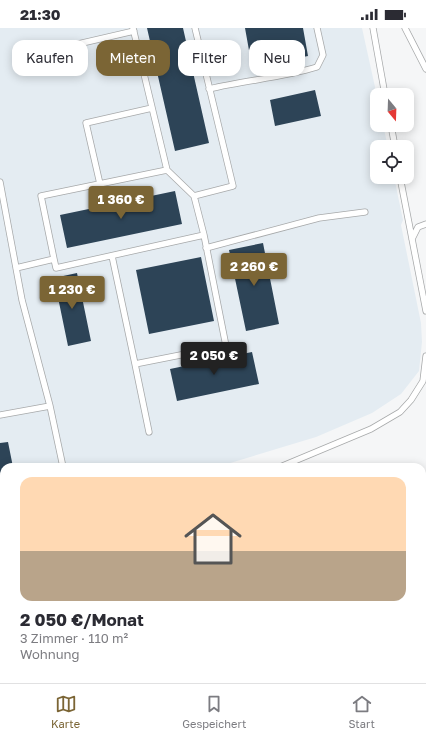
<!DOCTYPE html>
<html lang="de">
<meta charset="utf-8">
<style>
:root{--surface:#fff;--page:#f7f7f7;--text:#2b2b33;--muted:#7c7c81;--line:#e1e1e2;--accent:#7b6535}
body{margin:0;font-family:"Golos Text",sans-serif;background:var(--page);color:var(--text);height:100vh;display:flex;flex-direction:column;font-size:15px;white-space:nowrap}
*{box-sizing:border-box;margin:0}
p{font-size:13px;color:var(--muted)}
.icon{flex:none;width:22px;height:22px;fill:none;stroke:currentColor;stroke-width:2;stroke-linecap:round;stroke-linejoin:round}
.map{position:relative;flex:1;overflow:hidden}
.details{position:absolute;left:0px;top:435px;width:426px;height:220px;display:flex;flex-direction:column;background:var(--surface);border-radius:12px 12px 0 0;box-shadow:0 2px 10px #0003}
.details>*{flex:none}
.guide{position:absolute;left:12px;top:12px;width:402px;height:36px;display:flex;gap:8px}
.needle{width:26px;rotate:161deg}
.tools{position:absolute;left:370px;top:60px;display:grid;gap:8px}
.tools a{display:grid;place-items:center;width:44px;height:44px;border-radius:8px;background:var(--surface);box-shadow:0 2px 10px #0003;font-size:20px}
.price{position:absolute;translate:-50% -34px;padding:0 9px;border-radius:4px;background:var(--accent);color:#fff;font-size:13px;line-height:26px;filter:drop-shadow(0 1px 2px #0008)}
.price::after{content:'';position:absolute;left:50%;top:24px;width:12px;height:9px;margin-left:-6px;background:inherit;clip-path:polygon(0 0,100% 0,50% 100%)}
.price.selected{background:#222;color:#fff}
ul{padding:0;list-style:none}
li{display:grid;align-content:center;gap:8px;height:212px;padding:0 20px}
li+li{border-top:1px solid var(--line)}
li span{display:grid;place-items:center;height:124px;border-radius:12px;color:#555}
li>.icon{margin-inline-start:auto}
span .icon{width:72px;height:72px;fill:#fffc;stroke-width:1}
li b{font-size:17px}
.chip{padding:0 14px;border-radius:12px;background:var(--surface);box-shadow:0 2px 10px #0003;font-size:14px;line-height:36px}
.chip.selected{background:var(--accent);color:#fff}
.status{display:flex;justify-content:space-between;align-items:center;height:28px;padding:0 20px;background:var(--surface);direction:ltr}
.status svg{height:11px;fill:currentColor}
.tab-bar{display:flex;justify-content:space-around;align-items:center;height:56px;border-top:1px solid var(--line);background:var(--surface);font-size:11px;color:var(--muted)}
.tab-bar a{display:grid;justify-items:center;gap:2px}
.tab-bar .selected{color:var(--accent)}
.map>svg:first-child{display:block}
.built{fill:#e4ecf2}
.building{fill:#2d4457}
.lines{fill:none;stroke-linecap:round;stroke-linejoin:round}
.service-casing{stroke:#a7a9aa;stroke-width:7}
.minor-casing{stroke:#a7a9aa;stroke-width:12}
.path{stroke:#959696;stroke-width:2;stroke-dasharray:4 2;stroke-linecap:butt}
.service{stroke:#fff;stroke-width:5.5}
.minor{stroke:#fff;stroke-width:11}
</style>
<div class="status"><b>21:30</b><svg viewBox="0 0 49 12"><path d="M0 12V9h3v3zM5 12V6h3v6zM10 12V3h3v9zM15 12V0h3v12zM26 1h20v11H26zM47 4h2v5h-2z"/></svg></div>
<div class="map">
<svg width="426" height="655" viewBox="0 0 426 655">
<rect width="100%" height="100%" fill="#f5f6f7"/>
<path class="built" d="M0,0H362L377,68V97H383L388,119H377V149H394L403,192L401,197L421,295L422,314L419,343L401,366L372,385L316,409L217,439H4V490L0,491Z"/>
<path class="building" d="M147,0H183L209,115L175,123Z
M245,0H303L308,28L252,39Z
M315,62L321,88L275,98L270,72Z
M175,163L182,196L67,220L60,187Z
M263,215L279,296L246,303L229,222Z
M201,229L214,293L149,306L136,242Z
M77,245L91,313L68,318L54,250Z
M252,324L259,356L177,373L170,341Z
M8,414L13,439H4V481L0,482V415Z"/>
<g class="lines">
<g class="service-casing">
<path id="service" d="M373,0L385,67
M405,0L426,41
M52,22L134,3
M209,61C245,52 282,50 317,39L323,27L317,0
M391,97L395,119
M167,142L194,168L204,207
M400,149L426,283
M0,154L22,272L50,378L63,439
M100,156L86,95L152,80
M194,168L233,158L195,0
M412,211L418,199L426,196
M206,220L319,190L365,184
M112,228L135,336
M54,231L41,168L167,142L133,0
M16,240L54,231L56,240L204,207L226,318L135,336L149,404
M0,387L50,378
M280,439L371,401L400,384L411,372L423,353L426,328"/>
</g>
<g class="minor-casing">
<path id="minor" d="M107,651L108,655"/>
</g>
<path class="path" d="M0,507L4,506"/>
<use href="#service" class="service"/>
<use href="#minor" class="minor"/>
</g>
</svg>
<div class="tools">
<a><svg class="needle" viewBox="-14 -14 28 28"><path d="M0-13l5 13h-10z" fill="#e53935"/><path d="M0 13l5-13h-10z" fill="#7c7c81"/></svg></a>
<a><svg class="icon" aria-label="locate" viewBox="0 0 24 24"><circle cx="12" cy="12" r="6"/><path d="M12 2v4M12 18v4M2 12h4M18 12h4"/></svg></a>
</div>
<b class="price" style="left:121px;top:192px">1 360 €</b>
<b class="price" style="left:254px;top:259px">2 260 €</b>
<b class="price" style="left:72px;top:282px">1 230 €</b>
<b class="price selected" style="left:214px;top:348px">2 050 €</b>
<div class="guide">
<a class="chip">Kaufen</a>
<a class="chip selected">Mieten</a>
<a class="chip">Filter</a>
<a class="chip">Neu</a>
</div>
<section class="details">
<ul>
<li><span style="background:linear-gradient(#ffd9b3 60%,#b9a48a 0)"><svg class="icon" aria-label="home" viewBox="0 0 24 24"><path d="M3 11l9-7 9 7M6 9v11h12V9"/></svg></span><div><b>2 050 €/Monat</b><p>3 Zimmer · 110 m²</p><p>Wohnung</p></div></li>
</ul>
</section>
</div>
<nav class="tab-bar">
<a class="selected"><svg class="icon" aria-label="map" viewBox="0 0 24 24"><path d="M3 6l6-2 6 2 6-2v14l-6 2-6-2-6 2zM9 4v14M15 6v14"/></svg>Karte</a>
<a><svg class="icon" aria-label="saved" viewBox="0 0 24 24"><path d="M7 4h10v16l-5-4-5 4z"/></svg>Gespeichert</a>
<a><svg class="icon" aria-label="home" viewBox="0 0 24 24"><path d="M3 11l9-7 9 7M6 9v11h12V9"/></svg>Start</a>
</nav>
